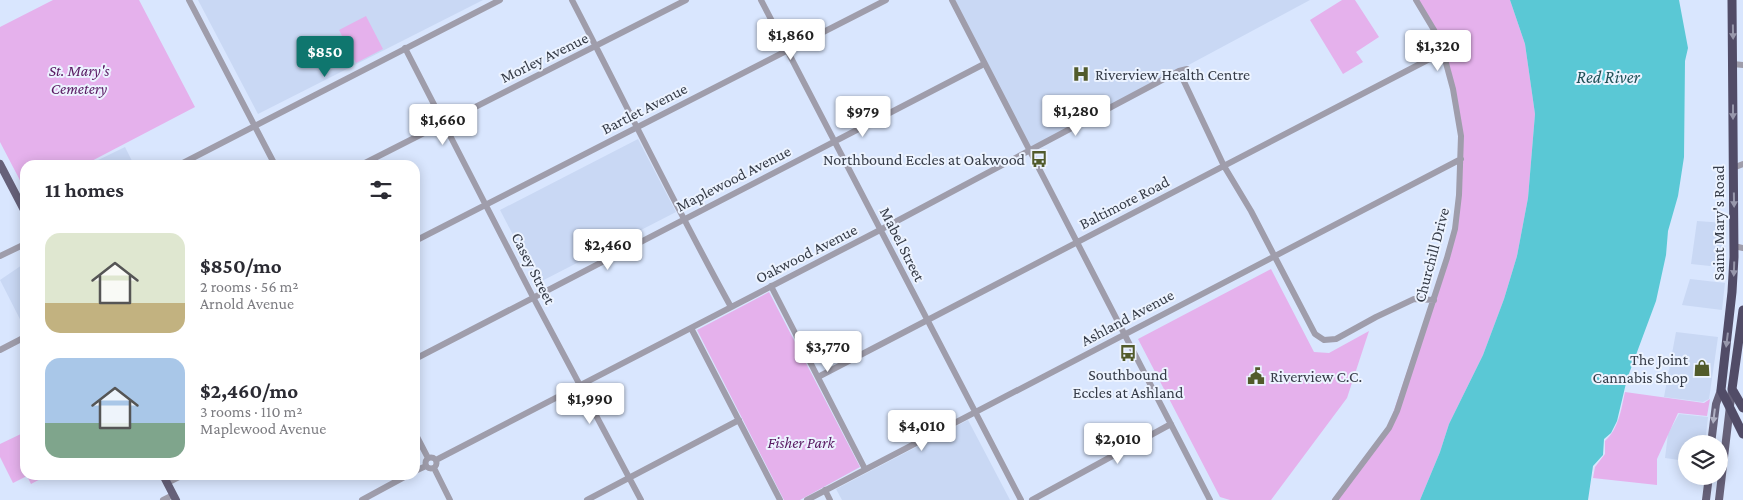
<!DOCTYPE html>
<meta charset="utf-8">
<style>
:root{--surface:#fff;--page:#f2f2f3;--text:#2b2b33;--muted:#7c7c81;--accent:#0f766e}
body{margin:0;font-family:"Crimson Pro",serif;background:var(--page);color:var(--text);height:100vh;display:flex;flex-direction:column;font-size:19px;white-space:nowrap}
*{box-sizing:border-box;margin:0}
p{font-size:16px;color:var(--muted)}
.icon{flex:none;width:28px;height:28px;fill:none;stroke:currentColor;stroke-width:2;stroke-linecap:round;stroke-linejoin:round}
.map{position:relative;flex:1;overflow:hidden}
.details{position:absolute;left:20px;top:160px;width:400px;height:320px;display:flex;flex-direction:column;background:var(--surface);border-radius:15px;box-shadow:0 2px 12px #0003}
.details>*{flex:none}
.fabs{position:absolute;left:1678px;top:435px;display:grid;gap:10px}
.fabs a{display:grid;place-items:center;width:50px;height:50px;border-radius:50%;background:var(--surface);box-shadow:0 2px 12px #0003;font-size:25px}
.price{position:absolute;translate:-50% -42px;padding:0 11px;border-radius:5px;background:#fff;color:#222;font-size:16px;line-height:32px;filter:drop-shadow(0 1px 2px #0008)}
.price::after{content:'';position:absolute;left:50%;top:30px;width:15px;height:11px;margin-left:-8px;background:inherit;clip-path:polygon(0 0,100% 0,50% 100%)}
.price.active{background:var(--accent);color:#fff}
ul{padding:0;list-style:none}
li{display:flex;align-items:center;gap:15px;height:125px;padding:0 25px}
li span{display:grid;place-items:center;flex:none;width:140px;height:100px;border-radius:15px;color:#555}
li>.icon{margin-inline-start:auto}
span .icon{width:60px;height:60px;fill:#fffc;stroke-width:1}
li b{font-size:21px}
h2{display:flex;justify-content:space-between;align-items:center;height:60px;padding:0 25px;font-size:21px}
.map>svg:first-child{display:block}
.built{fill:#c9d8f4}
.green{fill:#e5b1ec}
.water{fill:#5ac8d5}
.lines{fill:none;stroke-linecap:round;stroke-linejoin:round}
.minor{stroke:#9f9dab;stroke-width:6}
.major{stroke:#666179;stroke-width:8}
.highway{stroke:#514c67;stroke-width:9}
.oneway{fill:#9797ab}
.oneway2{fill:#b0b1c3}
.labels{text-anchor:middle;stroke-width:4;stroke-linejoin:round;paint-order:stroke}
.street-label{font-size:16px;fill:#363c48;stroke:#ecf3ff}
.park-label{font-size:16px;font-style:italic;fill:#591a62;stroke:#ecf3ff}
.poi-label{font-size:16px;fill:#363c48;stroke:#ecf3ff;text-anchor:start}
.water-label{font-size:18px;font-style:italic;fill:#1f5056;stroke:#ecf3ff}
</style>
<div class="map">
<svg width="1743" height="500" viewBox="0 0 1743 500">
<rect width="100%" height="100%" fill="#d9e6fe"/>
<path class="built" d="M198,0H483L258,114Z
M952,0H1310L1030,150Z
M638,139L676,212L538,283L500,210Z
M125,147L134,165H88L90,164Z
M1697,221L1725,223V258L1710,266L1691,264Z
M25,263V329L0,280Z
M1690,279L1725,283L1722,310L1682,305Z
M1676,332L1718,337L1709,399L1703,402L1664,397Z
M1679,414L1708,417L1705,444H1686V461L1665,458L1668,434Z
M968,420L1010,500H842L836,489Z"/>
<path class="green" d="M53,0H139L195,107L84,165H25V190L0,142V27Z
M1342,0H1355L1379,37L1356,52L1363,62L1343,74L1310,20Z
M1416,0H1510L1525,44L1535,114L1528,198L1517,256L1504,299L1483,355L1449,424L1440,452L1420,500H1335L1388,428L1455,229L1461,137L1443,52Z
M366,16L383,49L356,63L339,30Z
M1271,269L1314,352L1329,353L1369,331L1347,398L1271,500H1230L1220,497L1138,339Z
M769,292L860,467L800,500H784L697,330Z
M1625,392L1704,403L1710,399L1707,416L1678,413L1657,459V485L1593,478L1595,467L1605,454V441C1619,428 1621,410 1625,392Z
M25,432V475H48L31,484L27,476L13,483L0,457V444Z"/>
<path class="water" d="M1510,0H1679L1688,48L1685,61L1684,157L1678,196L1668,231L1666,255L1656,301L1627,379L1617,421L1611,433L1604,439L1603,455L1593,466L1588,500H1420L1440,452L1449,424L1483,355L1504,299L1517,256L1528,198L1535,114L1525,44Z"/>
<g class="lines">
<path class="minor" d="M189,0L275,165
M572,0C625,102 675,206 731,307
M761,0L1021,500
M952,0L1210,500
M405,48L533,297L641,500
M1733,64L1743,65
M1179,71L1224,166L1251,211L1315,334L1324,340L1336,339L1376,317L1414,299L1434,300
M179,165L500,0
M361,165L686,0
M1733,168L1743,164
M415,241L886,0
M1734,246L1743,248
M0,256L25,244
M771,286L865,469
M691,328L780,500
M0,350L25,337
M415,359L984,64
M818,377L1443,52
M415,433L428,458
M425.5 463a5.5 5.5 0 1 1 11 0a5.5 5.5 0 1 1-11 0Z
M436,460L880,230L1179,71L1187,69
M434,468L450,500
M415,471L426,466
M167,483L183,475
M825,490L830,500
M163,500L173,495
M362,500L408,475
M587,500L739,420
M807,500L1461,159
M1032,500L1171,424
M1335,500L1389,428L1397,411L1447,258L1455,229L1459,195L1461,136L1453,89L1443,52L1434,30L1416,0"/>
<path class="major" d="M0,164L25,212
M1711,444L1716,404L1721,390
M163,475L176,500
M1706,500L1709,476
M1719,500L1732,389"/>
<path class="highway" d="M1732,0L1734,257L1732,292L1721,390L1743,434
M1743,310L1732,389L1743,408"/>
</g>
<defs><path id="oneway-solid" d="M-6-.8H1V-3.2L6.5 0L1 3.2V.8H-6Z" transform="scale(1.25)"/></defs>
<g class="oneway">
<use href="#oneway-solid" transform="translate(1733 32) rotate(89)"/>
<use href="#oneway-solid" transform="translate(1733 112) rotate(90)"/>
<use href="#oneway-solid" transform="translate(1734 200) rotate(89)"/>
<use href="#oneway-solid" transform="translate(1734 269) rotate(92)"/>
<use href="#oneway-solid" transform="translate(1727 340) rotate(97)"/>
</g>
<use class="oneway2" href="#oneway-solid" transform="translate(1714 416) rotate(97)"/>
<defs>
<g id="hospital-bare" transform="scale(1.35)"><path d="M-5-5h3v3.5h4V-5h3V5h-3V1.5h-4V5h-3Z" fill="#515b2b" stroke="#ecf3ff" stroke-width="2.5" paint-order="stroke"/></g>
<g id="bus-bare" transform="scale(1.35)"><path d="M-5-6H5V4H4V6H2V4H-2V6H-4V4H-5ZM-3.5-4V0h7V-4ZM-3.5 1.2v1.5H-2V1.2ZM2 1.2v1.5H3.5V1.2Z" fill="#515b2b" stroke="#ecf3ff" stroke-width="2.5" paint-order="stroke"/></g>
<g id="shop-bare" transform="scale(1.35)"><path d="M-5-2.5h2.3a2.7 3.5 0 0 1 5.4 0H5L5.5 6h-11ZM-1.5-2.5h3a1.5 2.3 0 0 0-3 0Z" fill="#515b2b" stroke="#ecf3ff" stroke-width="2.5" paint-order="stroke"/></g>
<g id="civic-bare" transform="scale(1.35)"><path d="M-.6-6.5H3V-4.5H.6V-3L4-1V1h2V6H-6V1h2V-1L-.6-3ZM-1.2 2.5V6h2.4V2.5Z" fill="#515b2b" stroke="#ecf3ff" stroke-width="2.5" paint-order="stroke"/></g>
</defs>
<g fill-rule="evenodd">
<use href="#hospital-bare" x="1081" y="74"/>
<use href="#bus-bare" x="1039" y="159"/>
<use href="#bus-bare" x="1128" y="353"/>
<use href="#shop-bare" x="1702" y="368"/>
<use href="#civic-bare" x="1256" y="376"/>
</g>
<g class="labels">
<g class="street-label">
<text transform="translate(544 57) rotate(-26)" y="6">Morley Avenue</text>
<text transform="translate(644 108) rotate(-27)" y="6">Bartlet Avenue</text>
<text transform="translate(733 178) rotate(-27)" y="6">Maplewood Avenue</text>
<text transform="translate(1124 202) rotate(-27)" y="6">Baltimore Road</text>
<text transform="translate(1718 223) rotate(-90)" y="6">Saint Mary's Road</text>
<text transform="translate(903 244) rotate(63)" y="6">Mabel Street</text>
<text transform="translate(806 253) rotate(-27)" y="6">Oakwood Avenue</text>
<text transform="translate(1431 255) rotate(-75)" y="6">Churchill Drive</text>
<text transform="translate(534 268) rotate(63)" y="6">Casey Street</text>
<text transform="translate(1127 317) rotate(-28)" y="6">Ashland Avenue</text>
</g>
<g class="park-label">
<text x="79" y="76">St. Mary's<tspan x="79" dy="18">Cemetery</tspan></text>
<text x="801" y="448">Fisher Park</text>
</g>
<g class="poi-label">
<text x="1095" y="80">Riverview Health Centre</text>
<text x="1025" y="165" text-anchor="end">Northbound Eccles at Oakwood</text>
<text x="1688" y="365" text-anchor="end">The Joint<tspan x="1688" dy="18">Cannabis Shop</tspan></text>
<text x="1128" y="380" text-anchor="middle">Southbound<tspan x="1128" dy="18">Eccles at Ashland</tspan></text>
<text x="1270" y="382">Riverview C.C.</text>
</g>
<g class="water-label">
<text x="1608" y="83">Red River</text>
</g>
</g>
</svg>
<div class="fabs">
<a><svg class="icon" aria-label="layers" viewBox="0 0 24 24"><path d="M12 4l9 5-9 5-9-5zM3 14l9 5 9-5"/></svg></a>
</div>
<b class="price" style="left:791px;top:61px">$1,860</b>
<b class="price" style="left:1438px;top:72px">$1,320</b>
<b class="price active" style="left:325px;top:78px">$850</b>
<b class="price" style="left:1076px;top:137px">$1,280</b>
<b class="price" style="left:863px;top:138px">$979</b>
<b class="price" style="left:443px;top:146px">$1,660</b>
<b class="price" style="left:608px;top:271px">$2,460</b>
<b class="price" style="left:828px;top:373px">$3,770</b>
<b class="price" style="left:590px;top:425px">$1,990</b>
<b class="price" style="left:922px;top:452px">$4,010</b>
<b class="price" style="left:1118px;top:465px">$2,010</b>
<section class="details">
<h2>11 homes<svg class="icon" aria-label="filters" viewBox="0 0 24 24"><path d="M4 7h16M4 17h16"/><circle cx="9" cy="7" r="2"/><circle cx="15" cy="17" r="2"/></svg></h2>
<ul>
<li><span style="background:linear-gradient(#dfe7d0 70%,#c2b280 0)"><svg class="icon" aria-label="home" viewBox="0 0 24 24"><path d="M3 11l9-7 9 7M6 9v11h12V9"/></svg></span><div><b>$850/mo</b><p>2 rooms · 56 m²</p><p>Arnold Avenue</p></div></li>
<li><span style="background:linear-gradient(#a9c7e8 65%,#7fa58c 0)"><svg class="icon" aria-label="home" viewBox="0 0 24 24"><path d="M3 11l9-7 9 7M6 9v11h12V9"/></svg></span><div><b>$2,460/mo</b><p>3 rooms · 110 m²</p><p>Maplewood Avenue</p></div></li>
</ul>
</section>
</div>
